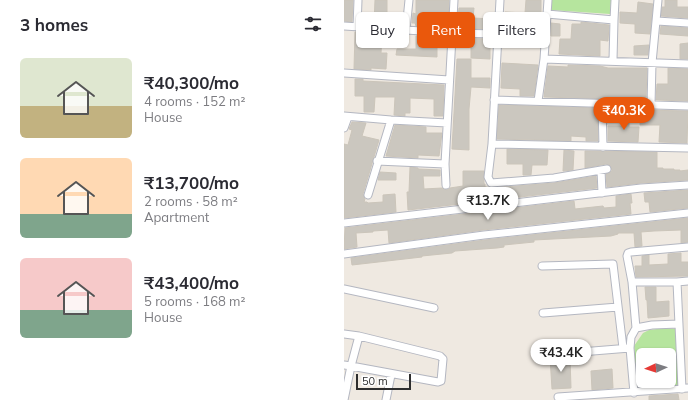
<!DOCTYPE html>
<meta charset="utf-8">
<style>
:root{--surface:#fff;--page:#f2f2f3;--text:#2b2b33;--muted:#7c7c81;--accent:#ea580c}
body{margin:0;font-family:Mulish,sans-serif;background:var(--page);color:var(--text);height:100vh;display:flex;flex-direction:column;font-size:15px;white-space:nowrap}
*{box-sizing:border-box;margin:0}
p{font-size:13px;color:var(--muted)}
.icon{flex:none;width:22px;height:22px;fill:none;stroke:currentColor;stroke-width:2;stroke-linecap:round;stroke-linejoin:round}
.map{position:relative;flex:1;overflow:hidden}
.side{display:flex;flex-direction:column;background:var(--surface);width:344px}
.side>*{flex:none}
.top-card{position:absolute;left:12px;top:12px;width:272px;height:36px;display:flex;gap:8px}
.needle{width:26px;rotate:266deg}
.buttons{position:absolute;left:292px;top:348px;display:grid;gap:8px}
.buttons a{display:grid;place-items:center;width:40px;height:40px;border-radius:6px;background:var(--surface);box-shadow:0 1px 3px #0004;font-size:20px}
.scale{position:absolute;left:12px;bottom:10px;width:55px;box-sizing:border-box;padding-left:4px;border:2px solid #2e2e2e;border-top:0;font-size:11px;line-height:14px;white-space:nowrap;color:#2e2e2e;-webkit-text-stroke:3px #fff;paint-order:stroke}
.price{position:absolute;translate:-50% -34px;padding:0 9px;border-radius:14px;background:#fff;color:#222;font-size:13px;line-height:26px;filter:drop-shadow(0 1px 2px #0008)}
.price::after{content:'';position:absolute;left:50%;top:24px;width:12px;height:9px;margin-left:-6px;background:inherit;clip-path:polygon(0 0,100% 0,50% 100%)}
.price.active{background:var(--accent);color:#fff}
ul{padding:0;list-style:none}
li{display:flex;align-items:center;gap:12px;height:100px;padding:0 20px}
li span{display:grid;place-items:center;flex:none;width:112px;height:80px;border-radius:6px;color:#555}
li>.icon{margin-inline-start:auto}
span .icon{width:48px;height:48px;fill:#fffc;stroke-width:1}
li b{font-size:17px}
h2{display:flex;justify-content:space-between;align-items:center;height:48px;padding:0 20px;font-size:17px}
.chip{padding:0 14px;border-radius:6px;background:var(--surface);box-shadow:0 1px 3px #0004;font-size:14px;line-height:36px}
.chip.active{background:var(--accent);color:#fff}
main{display:flex;flex:1;min-height:0}
.map>svg:first-child{display:block}
.green{fill:#b6e59e;fill-rule:evenodd}
.building{fill:#cbc7bf;stroke:#cbc5ba}
.lines{fill:none;stroke-linecap:round;stroke-linejoin:round}
.street-casing{stroke:#b4b7c1;stroke-width:9}
.street{stroke:#fff;stroke-width:7}
</style>
<main>
<section class="side">
<h2>3 homes<svg class="icon" aria-label="filters" viewBox="0 0 24 24"><path d="M4 7h16M4 17h16"/><circle cx="9" cy="7" r="2"/><circle cx="15" cy="17" r="2"/></svg></h2>
<ul>
<li><span style="background:linear-gradient(#dfe7d0 60%,#c2b280 0)"><svg class="icon" aria-label="home" viewBox="0 0 24 24"><path d="M3 11l9-7 9 7M6 9v11h12V9"/></svg></span><div><b>₹40,300/mo</b><p>4 rooms · 152 m²</p><p>House</p></div></li>
<li><span style="background:linear-gradient(#ffd9b3 70%,#7fa58c 0)"><svg class="icon" aria-label="home" viewBox="0 0 24 24"><path d="M3 11l9-7 9 7M6 9v11h12V9"/></svg></span><div><b>₹13,700/mo</b><p>2 rooms · 58 m²</p><p>Apartment</p></div></li>
<li><span style="background:linear-gradient(#f6c9c9 65%,#7fa58c 0)"><svg class="icon" aria-label="home" viewBox="0 0 24 24"><path d="M3 11l9-7 9 7M6 9v11h12V9"/></svg></span><div><b>₹43,400/mo</b><p>5 rooms · 168 m²</p><p>House</p></div></li>
</ul>
</section>
<div class="map">
<svg width="344" height="400" viewBox="0 0 344 400">
<rect width="100%" height="100%" fill="#efe9e1"/>
<path class="green" d="M207,0H267L266,14L207,10Z
M321,328L333,329L336,387L293,390L290,346L299,333L305,330ZM299,355H325V381H299Z"/>
<path class="building" d="M0,0H9L8,22L0,21Z
M31,0H43V13H59L58,23H30Z
M72,0H105L104,27L72,26L71,23H68L69,13L72,14Z
M182,0H197V36L181,35V23L160,22L161,12L181,13Z
M321,0H333V7H344V18L317,16L318,7H321Z
M294,2L309,4L306,34L291,33V24L276,23V12L293,13Z
M115,8H130L129,18L149,19V27H146V29L113,28Z
M237,22L265,25L264,41L256,40V56L215,54L216,39H227L228,24H237Z
M207,23L216,24V36H207Z
M317,26L344,28V36L316,34Z
M11,32L38,33L37,53H43L42,69L27,68V70L10,69Z
M72,36L93,37V57L52,55L53,49H72Z
M113,38L146,39V59L127,58V47L112,46Z
M344,43V59H336V44Z
M305,45L304,55H290V46Z
M113,59H127V78H146V88L127,87L125,109V150L108,149Z
M158,63L194,65L190,96H176V89L157,88Z
M224,65L256,66L264,68H303L302,100L200,97L204,66L224,67Z
M324,68L344,69V101L312,100L313,84H324Z
M11,79H19V81L100,85L99,116H90V99L66,98V113H61V116L50,115L51,97H31L30,112H20V96H11Z
M155,105L253,108L254,141H242V137L227,136V141L153,139Z
M279,109H285V127H295L294,142L264,141V126H279Z
M297,110L344,111L343,143L315,142L316,125H296Z
M8,122L22,123L18,136L35,140L19,194L21,199L20,202H23L24,203L39,202V195L51,194L52,212L0,218V144L4,145L8,130L5,129Z
M51,125L82,127V133H98L95,156L74,155V158L42,156Z
M163,149L204,150L203,165H188L187,175H179V164H163Z
M220,150L230,151L229,170L219,171Z
M241,151L313,152V168H319V169H330V170H336V171L344,170V180L297,183L263,187L262,174L268,171L267,166L262,164L241,168Z
M66,167L74,168V169L96,170V176H79L80,189L98,188L103,190L106,188L119,186V171H140V184H141V187L147,188L210,183L252,176L253,188L64,210L63,192H65Z
M36,172L52,173V180H34Z
M344,190V208L306,212L305,202H301L300,193Z
M287,194L288,203H286L287,214L139,230L45,243L44,230L29,231V232L12,233L13,247L0,249L1,228L230,201L231,209L259,206L260,208L272,207V196Z
M344,218V242L337,243V230L310,231L297,232L298,246L291,247L290,233H274V234L267,236L190,240V242L160,245V247L153,248L111,251L108,253L78,256V257L8,265L7,258L141,240Z
M337,253V262H344V276L292,277L291,266H298V256L305,255V265L324,264V254Z
M301,287H312V302L325,301V316L304,318L303,300H302Z
M206,357L212,359L226,358L227,388L208,389Z
M268,369L269,388L248,390L247,371Z
M334,394L335,400H305V396Z"/>
<g class="lines">
<g class="street-casing">
<path id="street" d="M156,0L148,144L344,148
M203,14L270,20L269,60
M270,20L271,0
M313,21L344,23
M0,26L108,33L153,34
M13,27L14,0
M62,30L65,0
M200,59L344,64
M0,73L105,80
M150,100L344,106
M194,101L200,59L204,0
M258,103L259,147
M307,105L308,63L314,0
M0,116L47,120L103,123
M0,128L4,117
M148,144L144,177L147,183L210,178L263,169
M33,161L101,164
M257,170L258,193
M102,185L101,164L110,0
M24,195L47,120
M0,223L297,188L344,185
M0,254L140,235L344,213
M198,266L269,264L279,348
M288,282L283,256L284,253L287,252L344,247
M333,282L344,281
M0,289L90,308
M199,313L274,307
M292,328L288,282H333L338,389
M0,334L15,336L96,356L99,359L97,381L94,382L7,366L15,336
M286,348L287,337L292,328L308,325L335,324
M212,354L286,348L290,393
M0,365L7,366L0,400
M214,397L344,388
M42,400L47,375"/>
</g>
<use href="#street" class="street"/>
</g>
</svg>
<div class="buttons">
<a><svg class="needle" viewBox="-14 -14 28 28"><path d="M0-13l5 13h-10z" fill="#e53935"/><path d="M0 13l5-13h-10z" fill="#7c7c81"/></svg></a>
</div>
<div class="scale">50 m</div>
<b class="price active" style="left:280px;top:131px">₹40.3K</b>
<b class="price" style="left:144px;top:221px">₹13.7K</b>
<b class="price" style="left:217px;top:373px">₹43.4K</b>
<div class="top-card">
<a class="chip">Buy</a>
<a class="chip active">Rent</a>
<a class="chip">Filters</a>
</div>
</div>
</main>
